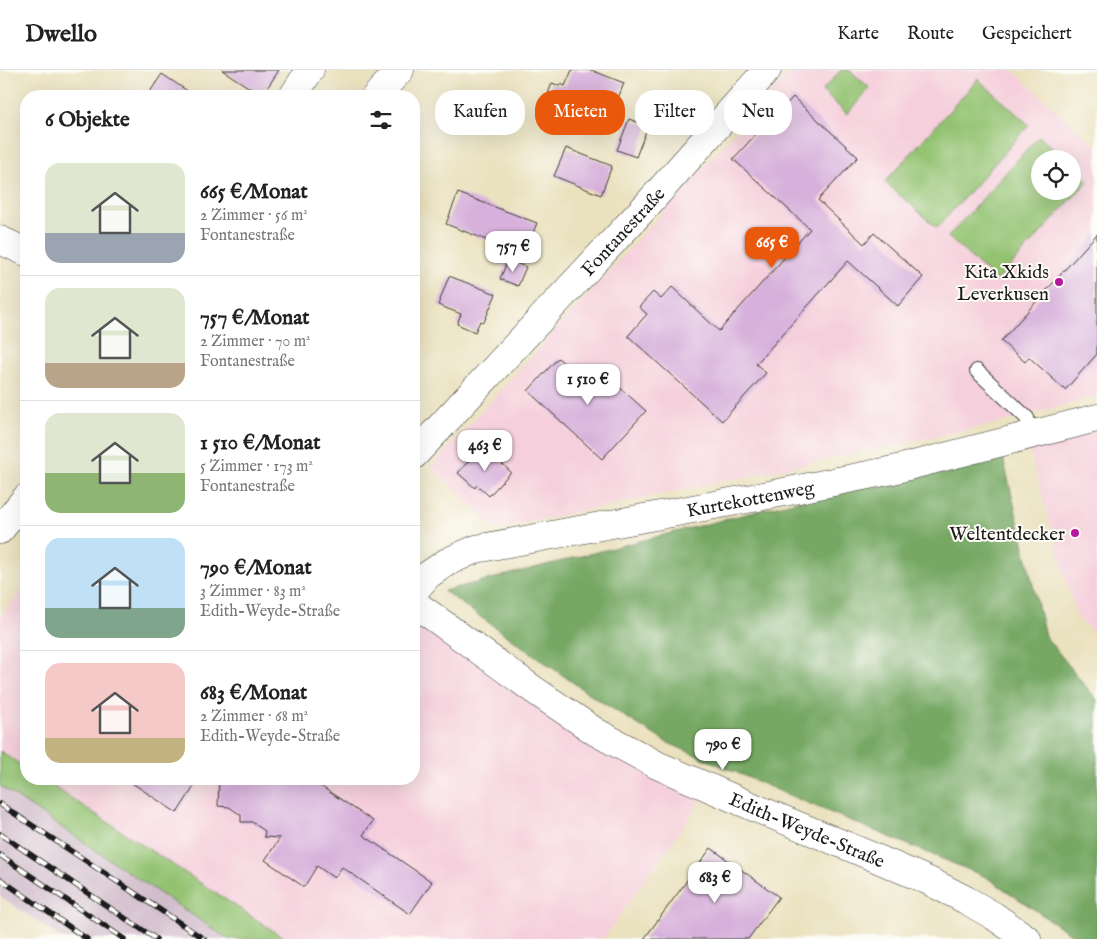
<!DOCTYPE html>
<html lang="de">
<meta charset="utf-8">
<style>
:root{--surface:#fff;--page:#f2f2f2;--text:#222;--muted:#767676;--line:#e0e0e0;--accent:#ea580c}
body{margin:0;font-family:"IM FELL English",serif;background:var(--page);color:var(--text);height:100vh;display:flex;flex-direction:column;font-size:19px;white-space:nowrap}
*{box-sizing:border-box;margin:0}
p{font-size:16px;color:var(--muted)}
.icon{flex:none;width:28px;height:28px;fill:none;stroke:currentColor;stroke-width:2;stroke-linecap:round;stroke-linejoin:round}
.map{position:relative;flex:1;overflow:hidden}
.side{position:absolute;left:20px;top:20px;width:400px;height:695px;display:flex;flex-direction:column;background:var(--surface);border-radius:20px;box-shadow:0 5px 20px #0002}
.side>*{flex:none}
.top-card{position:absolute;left:435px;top:20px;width:475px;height:45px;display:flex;gap:10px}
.tools{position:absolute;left:1031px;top:80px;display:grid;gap:10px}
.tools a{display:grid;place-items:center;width:50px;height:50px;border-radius:50%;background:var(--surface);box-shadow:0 5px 20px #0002;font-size:25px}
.price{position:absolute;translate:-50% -42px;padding:0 11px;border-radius:10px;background:#fff;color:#222;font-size:16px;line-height:32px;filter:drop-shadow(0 1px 2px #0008)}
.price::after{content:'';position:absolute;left:50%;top:30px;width:15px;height:11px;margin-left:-8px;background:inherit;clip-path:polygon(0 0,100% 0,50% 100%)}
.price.current{background:var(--accent);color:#fff}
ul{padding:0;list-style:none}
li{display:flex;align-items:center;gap:15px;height:125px;padding:0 25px}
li+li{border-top:1px solid var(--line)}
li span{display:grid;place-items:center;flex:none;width:140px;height:100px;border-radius:15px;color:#555}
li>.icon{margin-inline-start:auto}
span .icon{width:60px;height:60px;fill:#fffc;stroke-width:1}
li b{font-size:21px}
h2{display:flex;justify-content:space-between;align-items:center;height:60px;padding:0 25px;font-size:21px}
.pill{padding:0 18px;border-radius:20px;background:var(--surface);box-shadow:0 5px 20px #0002;font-size:18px;line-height:45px}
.pill.current{background:var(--accent);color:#fff}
header{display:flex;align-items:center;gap:30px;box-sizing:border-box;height:70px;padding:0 25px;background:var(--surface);border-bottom:1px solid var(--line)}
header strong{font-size:24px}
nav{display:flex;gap:28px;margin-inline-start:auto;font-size:18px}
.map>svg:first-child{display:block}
.built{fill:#f5cfdb;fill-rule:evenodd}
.industrial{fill:#d1bdcc}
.green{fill:#93c271;stroke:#586f46}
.forest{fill:#76a863;stroke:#496240}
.building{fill:#d7b1db}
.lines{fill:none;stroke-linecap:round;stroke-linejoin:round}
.lane-casing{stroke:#3b3a34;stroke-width:16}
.street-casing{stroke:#3b3a34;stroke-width:29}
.secondary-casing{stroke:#3b3a34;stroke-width:29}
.primary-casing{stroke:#3b3a34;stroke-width:29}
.lane{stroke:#fff;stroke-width:14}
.street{stroke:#fff;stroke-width:28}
.secondary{stroke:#fff;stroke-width:28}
.primary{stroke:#fff;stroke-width:28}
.rail-casing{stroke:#1c1c1c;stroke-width:5.5}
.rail{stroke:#fdfcf7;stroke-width:4;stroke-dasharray:11;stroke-linecap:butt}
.poi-dot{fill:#b5179e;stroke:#fdfcf7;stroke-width:2}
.labels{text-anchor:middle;stroke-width:4;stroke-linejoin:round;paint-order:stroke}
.street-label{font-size:19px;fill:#1c1c1c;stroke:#fdfcf7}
.poi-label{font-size:19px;fill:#1c1c1c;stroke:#fdfcf7;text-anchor:end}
</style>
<header>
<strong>Dwello</strong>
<nav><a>Karte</a><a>Route</a><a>Gespeichert</a></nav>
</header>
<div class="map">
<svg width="1097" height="869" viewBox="0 0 1097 869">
<rect width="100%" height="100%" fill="#fdfcf7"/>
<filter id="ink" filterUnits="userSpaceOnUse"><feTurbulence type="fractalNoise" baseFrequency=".02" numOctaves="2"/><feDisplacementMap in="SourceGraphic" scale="10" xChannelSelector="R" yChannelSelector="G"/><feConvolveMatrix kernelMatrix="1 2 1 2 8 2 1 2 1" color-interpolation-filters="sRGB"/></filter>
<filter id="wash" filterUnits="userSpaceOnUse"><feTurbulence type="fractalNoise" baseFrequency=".0096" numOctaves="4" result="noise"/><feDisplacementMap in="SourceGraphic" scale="20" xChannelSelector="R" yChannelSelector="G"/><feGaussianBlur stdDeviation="1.12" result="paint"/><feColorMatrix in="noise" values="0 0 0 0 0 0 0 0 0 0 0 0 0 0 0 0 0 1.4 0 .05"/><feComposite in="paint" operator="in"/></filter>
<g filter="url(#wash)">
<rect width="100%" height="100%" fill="#eae1be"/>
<path class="built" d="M792,0H1012L1097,77V326L1003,352L497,459L431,397ZM1040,89H1072V121H1040Z
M1097,360V565L1077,547L1029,379Z
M26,515V698L0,681V548Z
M414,553L700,732L603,869H286L42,709H414Z"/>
<path class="industrial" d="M0,716L228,869H63L0,826Z"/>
<path class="green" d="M841,0H849L870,18L847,44L822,21Z
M978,9L1029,55L937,158L885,112Z
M1039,66L1064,89H1040V121H1072L1073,96L1088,111L997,211L948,167Z
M0,681L26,698V709H42L286,869H228L0,716Z"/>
<path class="forest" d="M1001,379L1045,566L1097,630V754L1095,757L1097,760V869H1078L986,807L798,729L666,672L592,626L444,521Z"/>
<g id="blocks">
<path class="building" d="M222,0H279L262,26Z
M572,0H591L624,13L608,54L592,48L589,54L544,35L552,13L560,16L561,14L565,16Z
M162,4L195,26H147Z
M793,27L858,87L818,130L864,174L874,163L923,207L898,236L848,191L756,294L766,303L722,351L628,266L647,244L639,237L653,222L661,229L672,217L719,261L810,159L733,89L759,61L761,62Z
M629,49L648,56L636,87L617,80Z
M566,78L612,96L601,125L554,106Z
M458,123L537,153L524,185L446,154Z
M1097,164V284L1065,320L1029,287L1025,292L1001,271Z
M508,190L526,197L518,216L500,209Z
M449,206L496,224L484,252L480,251L475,262L457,254L461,244L438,235Z
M558,288L585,312L598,298L646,341L602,389L528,321Z
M482,376L511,402L489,426L477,415L475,418L458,403Z
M126,709H199L177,743Z
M219,709H310L373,751L363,765L432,812L410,844L342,797L334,808L317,796L304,817L265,790L280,768L264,767L265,761L252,752H241V745L229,737L218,736Z
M711,778L779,827L748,869H644Z"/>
</g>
</g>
<g filter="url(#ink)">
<use href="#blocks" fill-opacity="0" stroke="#3b3a34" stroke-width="1"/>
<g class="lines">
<g class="lane-casing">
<path id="lane" d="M977,301L1027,348L1032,365"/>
</g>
<g class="street-casing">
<g id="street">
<path d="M293,26L310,0"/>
<path d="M0,170L26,182"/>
<path id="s1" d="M414,385L647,135L767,0"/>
<path id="s2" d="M414,521L428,505L447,492L476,479L774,424L893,400L1097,348"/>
</g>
</g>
<g class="secondary-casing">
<g id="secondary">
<path id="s3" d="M414,533L534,620L596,662L657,695L758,739L871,786L929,811L966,830L994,846L1027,869"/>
</g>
</g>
<g class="primary-casing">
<path id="primary" d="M376,26L400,0
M0,460L26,428"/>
</g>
<use href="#lane" class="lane"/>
<use href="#street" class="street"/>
<use href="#secondary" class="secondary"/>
<use href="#primary" class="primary"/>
<g class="rail-casing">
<path id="rail" d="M0,734L204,869
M0,764L156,869
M0,785L124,869
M0,809L87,869"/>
</g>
<use href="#rail" class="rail"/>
</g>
</g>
<g class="poi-dot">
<circle cx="1059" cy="212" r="5"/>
<circle cx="1075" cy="463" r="5"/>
</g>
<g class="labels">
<g class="street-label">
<text dy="7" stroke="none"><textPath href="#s1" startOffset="306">Fontanestraße</textPath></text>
<text dy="7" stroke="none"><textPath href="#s2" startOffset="355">Kurtekottenweg</textPath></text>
<text dy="7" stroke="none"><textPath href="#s3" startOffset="456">Edith-Weyde-Straße</textPath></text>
</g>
<g class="poi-label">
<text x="1049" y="208">Kita Xkids<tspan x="1049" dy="22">Leverkusen</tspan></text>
<text x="1065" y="470">Weltentdecker</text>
</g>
</g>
</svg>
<div class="tools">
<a><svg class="icon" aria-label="locate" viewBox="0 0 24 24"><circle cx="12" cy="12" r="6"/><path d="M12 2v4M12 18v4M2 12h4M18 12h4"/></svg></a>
</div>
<b class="price current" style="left:772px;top:199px">665 €</b>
<b class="price" style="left:513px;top:203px">757 €</b>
<b class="price" style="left:588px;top:336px">1 510 €</b>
<b class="price" style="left:485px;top:402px">463 €</b>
<b class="price" style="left:723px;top:701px">790 €</b>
<b class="price" style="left:715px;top:834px">683 €</b>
<div class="top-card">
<a class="pill">Kaufen</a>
<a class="pill current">Mieten</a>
<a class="pill">Filter</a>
<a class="pill">Neu</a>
</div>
<section class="side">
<h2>6 Objekte<svg class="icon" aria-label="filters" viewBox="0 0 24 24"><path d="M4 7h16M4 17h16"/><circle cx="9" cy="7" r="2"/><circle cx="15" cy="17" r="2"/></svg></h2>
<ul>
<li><span style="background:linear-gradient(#dfe7d0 70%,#9aa5b1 0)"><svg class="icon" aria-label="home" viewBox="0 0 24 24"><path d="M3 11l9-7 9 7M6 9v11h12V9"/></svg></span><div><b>665 €/Monat</b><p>2 Zimmer · 56 m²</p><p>Fontanestraße</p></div></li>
<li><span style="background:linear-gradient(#dfe7d0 75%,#b9a48a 0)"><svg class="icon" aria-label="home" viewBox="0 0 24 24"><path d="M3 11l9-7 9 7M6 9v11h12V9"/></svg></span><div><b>757 €/Monat</b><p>2 Zimmer · 70 m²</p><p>Fontanestraße</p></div></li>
<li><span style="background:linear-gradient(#dfe7d0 60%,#8fb573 0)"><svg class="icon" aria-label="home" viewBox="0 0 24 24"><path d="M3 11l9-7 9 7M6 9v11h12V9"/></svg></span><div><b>1 510 €/Monat</b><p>5 Zimmer · 173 m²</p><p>Fontanestraße</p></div></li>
<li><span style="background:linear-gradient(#bfe0f5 70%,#7fa58c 0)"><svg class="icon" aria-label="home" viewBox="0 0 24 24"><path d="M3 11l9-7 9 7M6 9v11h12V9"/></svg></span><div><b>790 €/Monat</b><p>3 Zimmer · 83 m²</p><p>Edith-Weyde-Straße</p></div></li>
<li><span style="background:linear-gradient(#f6c9c9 75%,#c2b280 0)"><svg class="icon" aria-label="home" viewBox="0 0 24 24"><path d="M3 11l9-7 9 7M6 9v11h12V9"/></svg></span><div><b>683 €/Monat</b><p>2 Zimmer · 68 m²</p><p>Edith-Weyde-Straße</p></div></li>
</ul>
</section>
</div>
